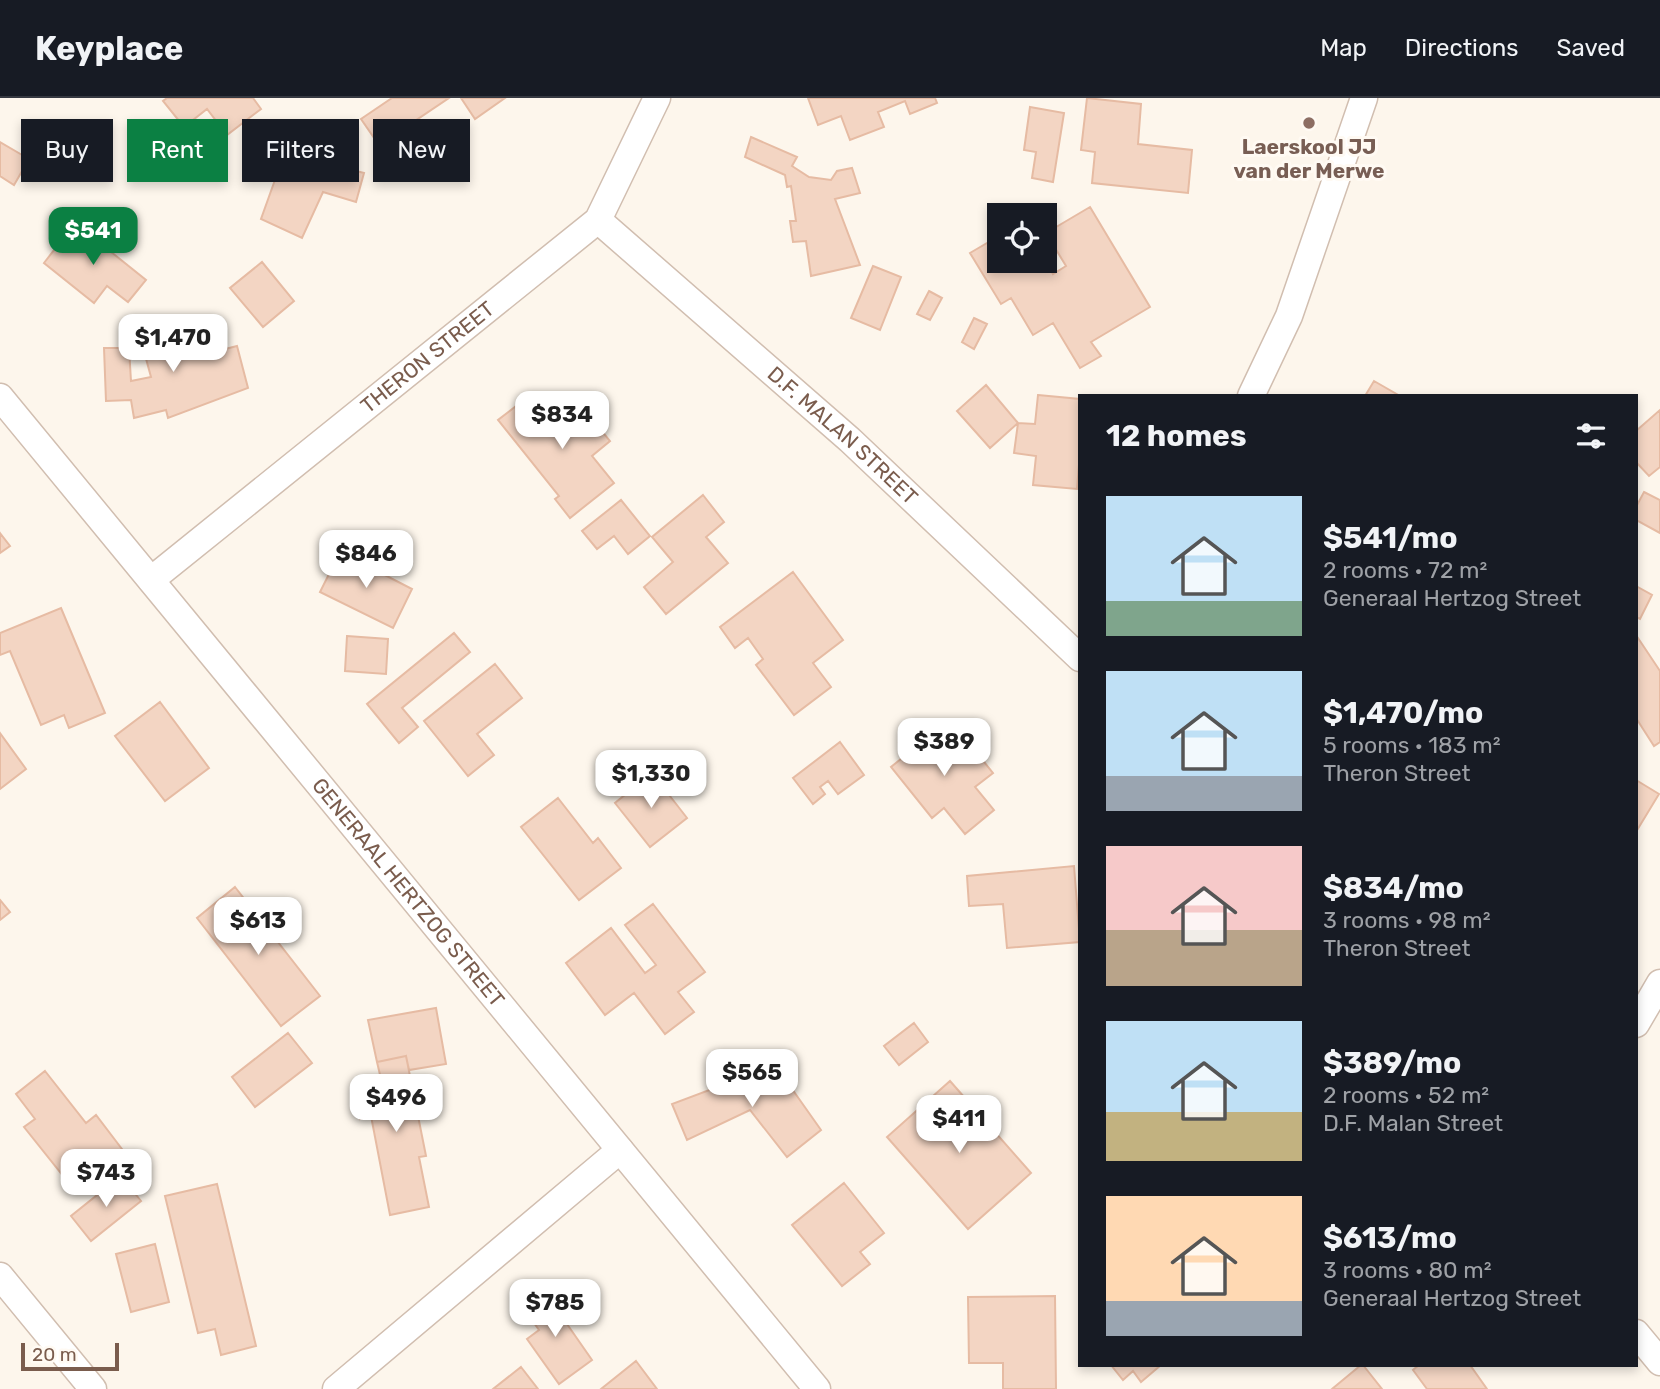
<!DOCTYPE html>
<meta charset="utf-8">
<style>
:root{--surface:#171b24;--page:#242831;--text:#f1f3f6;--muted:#9ea1a6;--line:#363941;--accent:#0b8043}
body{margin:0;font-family:Rubik,sans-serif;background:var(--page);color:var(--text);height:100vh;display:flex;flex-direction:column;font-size:26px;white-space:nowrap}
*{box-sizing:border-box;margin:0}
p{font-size:23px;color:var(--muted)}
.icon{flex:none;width:38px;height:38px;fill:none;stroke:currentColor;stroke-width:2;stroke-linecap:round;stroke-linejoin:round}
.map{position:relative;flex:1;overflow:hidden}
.side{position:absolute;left:1078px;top:296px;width:560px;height:973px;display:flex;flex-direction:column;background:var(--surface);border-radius:0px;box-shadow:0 4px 10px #0003}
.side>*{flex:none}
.banner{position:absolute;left:21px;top:21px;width:665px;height:63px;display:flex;gap:14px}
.buttons{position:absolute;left:987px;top:105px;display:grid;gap:14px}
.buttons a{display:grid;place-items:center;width:70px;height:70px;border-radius:0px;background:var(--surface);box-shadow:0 4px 10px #0003;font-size:35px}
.scale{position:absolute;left:21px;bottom:18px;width:98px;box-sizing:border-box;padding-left:7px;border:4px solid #7a5c4d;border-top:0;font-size:19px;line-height:24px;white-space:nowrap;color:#7a5c4d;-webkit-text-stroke:5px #fffaf3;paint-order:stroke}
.price{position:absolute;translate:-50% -60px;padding:0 16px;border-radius:14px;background:#fff;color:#222;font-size:23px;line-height:46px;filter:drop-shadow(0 2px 4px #0008)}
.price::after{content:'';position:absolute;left:50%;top:42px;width:21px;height:16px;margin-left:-10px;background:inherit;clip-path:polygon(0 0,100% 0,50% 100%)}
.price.selected{background:var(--accent);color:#fff}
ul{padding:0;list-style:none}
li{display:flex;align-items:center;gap:21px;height:175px;padding:0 28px}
li span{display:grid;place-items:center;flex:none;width:196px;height:140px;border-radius:0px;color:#555}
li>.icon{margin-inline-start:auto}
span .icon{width:84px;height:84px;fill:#fffc;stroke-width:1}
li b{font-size:30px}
h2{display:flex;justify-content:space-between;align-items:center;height:84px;padding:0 28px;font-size:30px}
.chip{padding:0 24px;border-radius:0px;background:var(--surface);box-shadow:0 4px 10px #0003;font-size:24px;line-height:63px}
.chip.selected{background:var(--accent);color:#fff}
header{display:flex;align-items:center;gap:42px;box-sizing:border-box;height:98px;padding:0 35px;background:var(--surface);border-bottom:2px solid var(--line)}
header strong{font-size:33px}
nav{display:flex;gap:38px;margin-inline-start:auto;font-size:24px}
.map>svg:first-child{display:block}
.building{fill:#f3d5c3;stroke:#e6bba3;stroke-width:2}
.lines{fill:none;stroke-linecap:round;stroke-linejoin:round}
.minor-casing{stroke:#d1beb0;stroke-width:29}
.minor{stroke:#fff;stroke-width:26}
.education-dot{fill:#8d6e63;stroke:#fffaf3;stroke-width:2.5}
.labels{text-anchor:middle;stroke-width:6;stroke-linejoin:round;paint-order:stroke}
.education-label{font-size:21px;font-weight:bold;fill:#785e54;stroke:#fffaf3}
.street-label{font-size:21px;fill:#7a5c4d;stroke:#fffaf3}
</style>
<header>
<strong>Keyplace</strong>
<nav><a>Map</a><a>Directions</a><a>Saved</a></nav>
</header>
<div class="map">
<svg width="1660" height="1291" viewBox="0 0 1660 1291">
<rect width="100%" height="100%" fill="#fdf6ec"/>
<path class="building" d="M167,0H253L261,11L227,37L207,11L184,29L163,3Z
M392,0H449L379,47L361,21Z
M461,0H505L475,21Z
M808,0H935L937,5L910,16L905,3L878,14L884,29L850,42L841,18L818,27Z
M1087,0L1141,6L1138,46L1192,52L1188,95L1092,85L1095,54L1081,52Z
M1030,9L1064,15L1053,84L1032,80L1036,54L1024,52Z
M308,25L340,60L337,68L364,75L356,104L323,94L302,140L261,121L290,40Z
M751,39L797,59L792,68L809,79L831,82L837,73L852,70L860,95L835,101L860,167L811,178L806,143L793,144L790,123H796L791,88L787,89L785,77L745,59Z
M0,44L29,61L14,87L0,78Z
M1090,109L1150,209L1091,244L1101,258L1080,270L1053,225L1033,237L1011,200L1001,206L970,155L999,138V163H1045L1053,176L1066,168L1046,135Z
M75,125L146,182L128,204L107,188L94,205L44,165Z
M262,164L294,203L263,229L230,190Z
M873,168L901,179L880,232L851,220Z
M929,193L942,200L930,222L917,216Z
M974,220L987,226L974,251L962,244Z
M180,223L194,259L237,248L248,290L168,320L166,312L134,320L131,302L106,303L104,250H129L131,283L151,279L139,235Z
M1374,283L1400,298H1365Z
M986,287L1018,325L990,350L957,313Z
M1038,297L1080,301V354L1077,391L1033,387L1036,358L1014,355L1018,325L1035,326Z
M573,298L610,343L592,358L614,385L570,420L555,401L559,398L498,322L524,302L541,323Z
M1660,312V369L1649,378L1636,364V333Z
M1644,394L1660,402V435L1636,422V409Z
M703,397L724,424L706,439L728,465L666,516L644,489L673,464L652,439Z
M621,402L650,438L628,456L614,438L597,451L582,433Z
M0,435L10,448L0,455Z
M340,454L412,491L393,530L320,494Z
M793,474L843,542L813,565L831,589L794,617L756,567L763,561L748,540L735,550L720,529Z
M1636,488L1652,497L1640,521L1636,519Z
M61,510L105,615L69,630L64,617L41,627L10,553L0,557V535Z
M454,535L470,554L402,610L418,629L399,645L367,606Z
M1636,537L1660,573V644L1654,648L1636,620Z
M347,538L388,541L386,576L345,573Z
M495,566L522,600L477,636L494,657L468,678L424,623Z
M160,604L209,670L165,703L115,638Z
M924,625L951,658L968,644L993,675L975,689L994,712L965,736L944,710L932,720L891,669L907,656L899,645Z
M0,635L26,671L0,691Z
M840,644L864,677L838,696L828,683L820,689L825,696L813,706L793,680Z
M652,675L687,720L650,749L615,705Z
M1636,682L1659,696L1636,734Z
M558,700L593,745L598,740L621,770L579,802L521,729Z
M1074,768L1080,844L1007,850L1003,806L969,808L967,778Z
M235,789L320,898L281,928L197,820Z
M0,802L10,814L0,822Z
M653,806L705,874L678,894L694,914L665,936L634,895L605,917L566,865L611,830L645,875L656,867L625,827Z
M436,910L446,966L409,972L406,958L377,964L368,922Z
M914,925L928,944L899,967L884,948Z
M288,935L312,965L255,1009L232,979Z
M406,958L426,1058L419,1059L429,1109L390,1117L371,1018L360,1021L354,986L381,981L377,964Z
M773,964L821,1032L787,1059L750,1012L687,1042L672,1006L736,982L739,987Z
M45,973L86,1025L96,1017L125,1055L76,1094L24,1029L35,1021L16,996Z
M950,983L1031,1075L968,1131L887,1039Z
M121,1078L141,1103L91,1143L71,1118Z
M844,1085L884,1135L860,1154L870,1166L842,1188L792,1127Z
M217,1086L256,1248L221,1257L215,1231L198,1235L165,1098Z
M155,1146L169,1204L131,1214L116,1156Z
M544,1193L592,1262L559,1286L527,1241L539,1232L522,1208Z
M1055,1198L1056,1291H1003V1265H969L968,1199Z
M636,1263L657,1291H601Z
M1111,1267H1161L1141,1284L1133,1273L1123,1282Z
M1363,1267L1382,1291H1332L1361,1267Z
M1419,1267H1470L1487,1291H1427L1413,1272Z
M521,1269L538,1291H493Z"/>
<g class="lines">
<g class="minor-casing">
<g id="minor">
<path id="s1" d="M598,122L850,342L1080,560"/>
<path d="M1251,298L1289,218L1364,0"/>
<path id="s2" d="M0,299L817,1291"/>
<path id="s3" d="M151,482L598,122L657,0"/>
<path d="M1636,926L1660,885"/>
<path d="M0,1178L93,1291"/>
<path d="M1636,1235L1660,1264"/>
<path d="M336,1291L620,1052"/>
</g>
</g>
<use href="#minor" class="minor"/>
</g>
<circle class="education-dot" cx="1309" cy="25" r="7"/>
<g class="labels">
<g class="education-label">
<text x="1309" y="56">Laerskool JJ<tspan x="1309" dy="24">van der Merwe</tspan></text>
</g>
<g class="street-label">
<text dy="7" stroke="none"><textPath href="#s3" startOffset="355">THERON STREET</textPath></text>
<text dy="7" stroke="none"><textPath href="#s1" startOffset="326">D.F. MALAN STREET</textPath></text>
<text dy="7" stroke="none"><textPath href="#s2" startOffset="642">GENERAAL HERTZOG STREET</textPath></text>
</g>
</g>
</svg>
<div class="buttons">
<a><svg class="icon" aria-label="locate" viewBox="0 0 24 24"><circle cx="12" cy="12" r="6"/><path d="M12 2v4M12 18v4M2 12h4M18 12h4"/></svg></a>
</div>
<div class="scale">20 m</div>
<b class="price selected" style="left:93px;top:169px">$541</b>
<b class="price" style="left:173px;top:276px">$1,470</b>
<b class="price" style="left:562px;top:353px">$834</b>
<b class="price" style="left:366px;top:492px">$846</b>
<b class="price" style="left:944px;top:680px">$389</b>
<b class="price" style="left:651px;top:712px">$1,330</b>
<b class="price" style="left:258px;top:859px">$613</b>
<b class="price" style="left:752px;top:1011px">$565</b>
<b class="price" style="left:396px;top:1036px">$496</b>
<b class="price" style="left:959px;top:1057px">$411</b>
<b class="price" style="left:106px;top:1111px">$743</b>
<b class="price" style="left:555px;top:1241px">$785</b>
<div class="banner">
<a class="chip">Buy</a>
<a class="chip selected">Rent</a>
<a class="chip">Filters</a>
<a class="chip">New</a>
</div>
<section class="side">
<h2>12 homes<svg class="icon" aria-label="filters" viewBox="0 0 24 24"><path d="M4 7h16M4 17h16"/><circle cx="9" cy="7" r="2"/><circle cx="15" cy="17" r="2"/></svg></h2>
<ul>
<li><span style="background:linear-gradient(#bfe0f5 75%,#7fa58c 0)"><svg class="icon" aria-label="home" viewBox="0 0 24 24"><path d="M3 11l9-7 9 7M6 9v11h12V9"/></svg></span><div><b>$541/mo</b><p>2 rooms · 72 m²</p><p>Generaal Hertzog Street</p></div></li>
<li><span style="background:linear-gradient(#bfe0f5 75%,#9aa5b1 0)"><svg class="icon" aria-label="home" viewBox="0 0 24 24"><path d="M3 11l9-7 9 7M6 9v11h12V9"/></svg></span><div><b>$1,470/mo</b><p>5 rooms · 183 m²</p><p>Theron Street</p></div></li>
<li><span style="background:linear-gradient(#f6c9c9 60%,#b9a48a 0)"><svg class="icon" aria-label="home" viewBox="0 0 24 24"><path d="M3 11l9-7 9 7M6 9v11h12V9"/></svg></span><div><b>$834/mo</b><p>3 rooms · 98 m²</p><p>Theron Street</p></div></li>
<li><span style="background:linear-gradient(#bfe0f5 65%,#c2b280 0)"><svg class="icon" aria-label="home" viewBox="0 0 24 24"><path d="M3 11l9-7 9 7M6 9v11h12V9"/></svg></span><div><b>$389/mo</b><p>2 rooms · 52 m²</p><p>D.F. Malan Street</p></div></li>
<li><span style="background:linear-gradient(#ffd9b3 75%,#9aa5b1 0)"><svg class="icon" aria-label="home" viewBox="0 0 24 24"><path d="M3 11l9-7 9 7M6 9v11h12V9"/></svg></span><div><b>$613/mo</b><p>3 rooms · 80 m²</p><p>Generaal Hertzog Street</p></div></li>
</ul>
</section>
</div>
